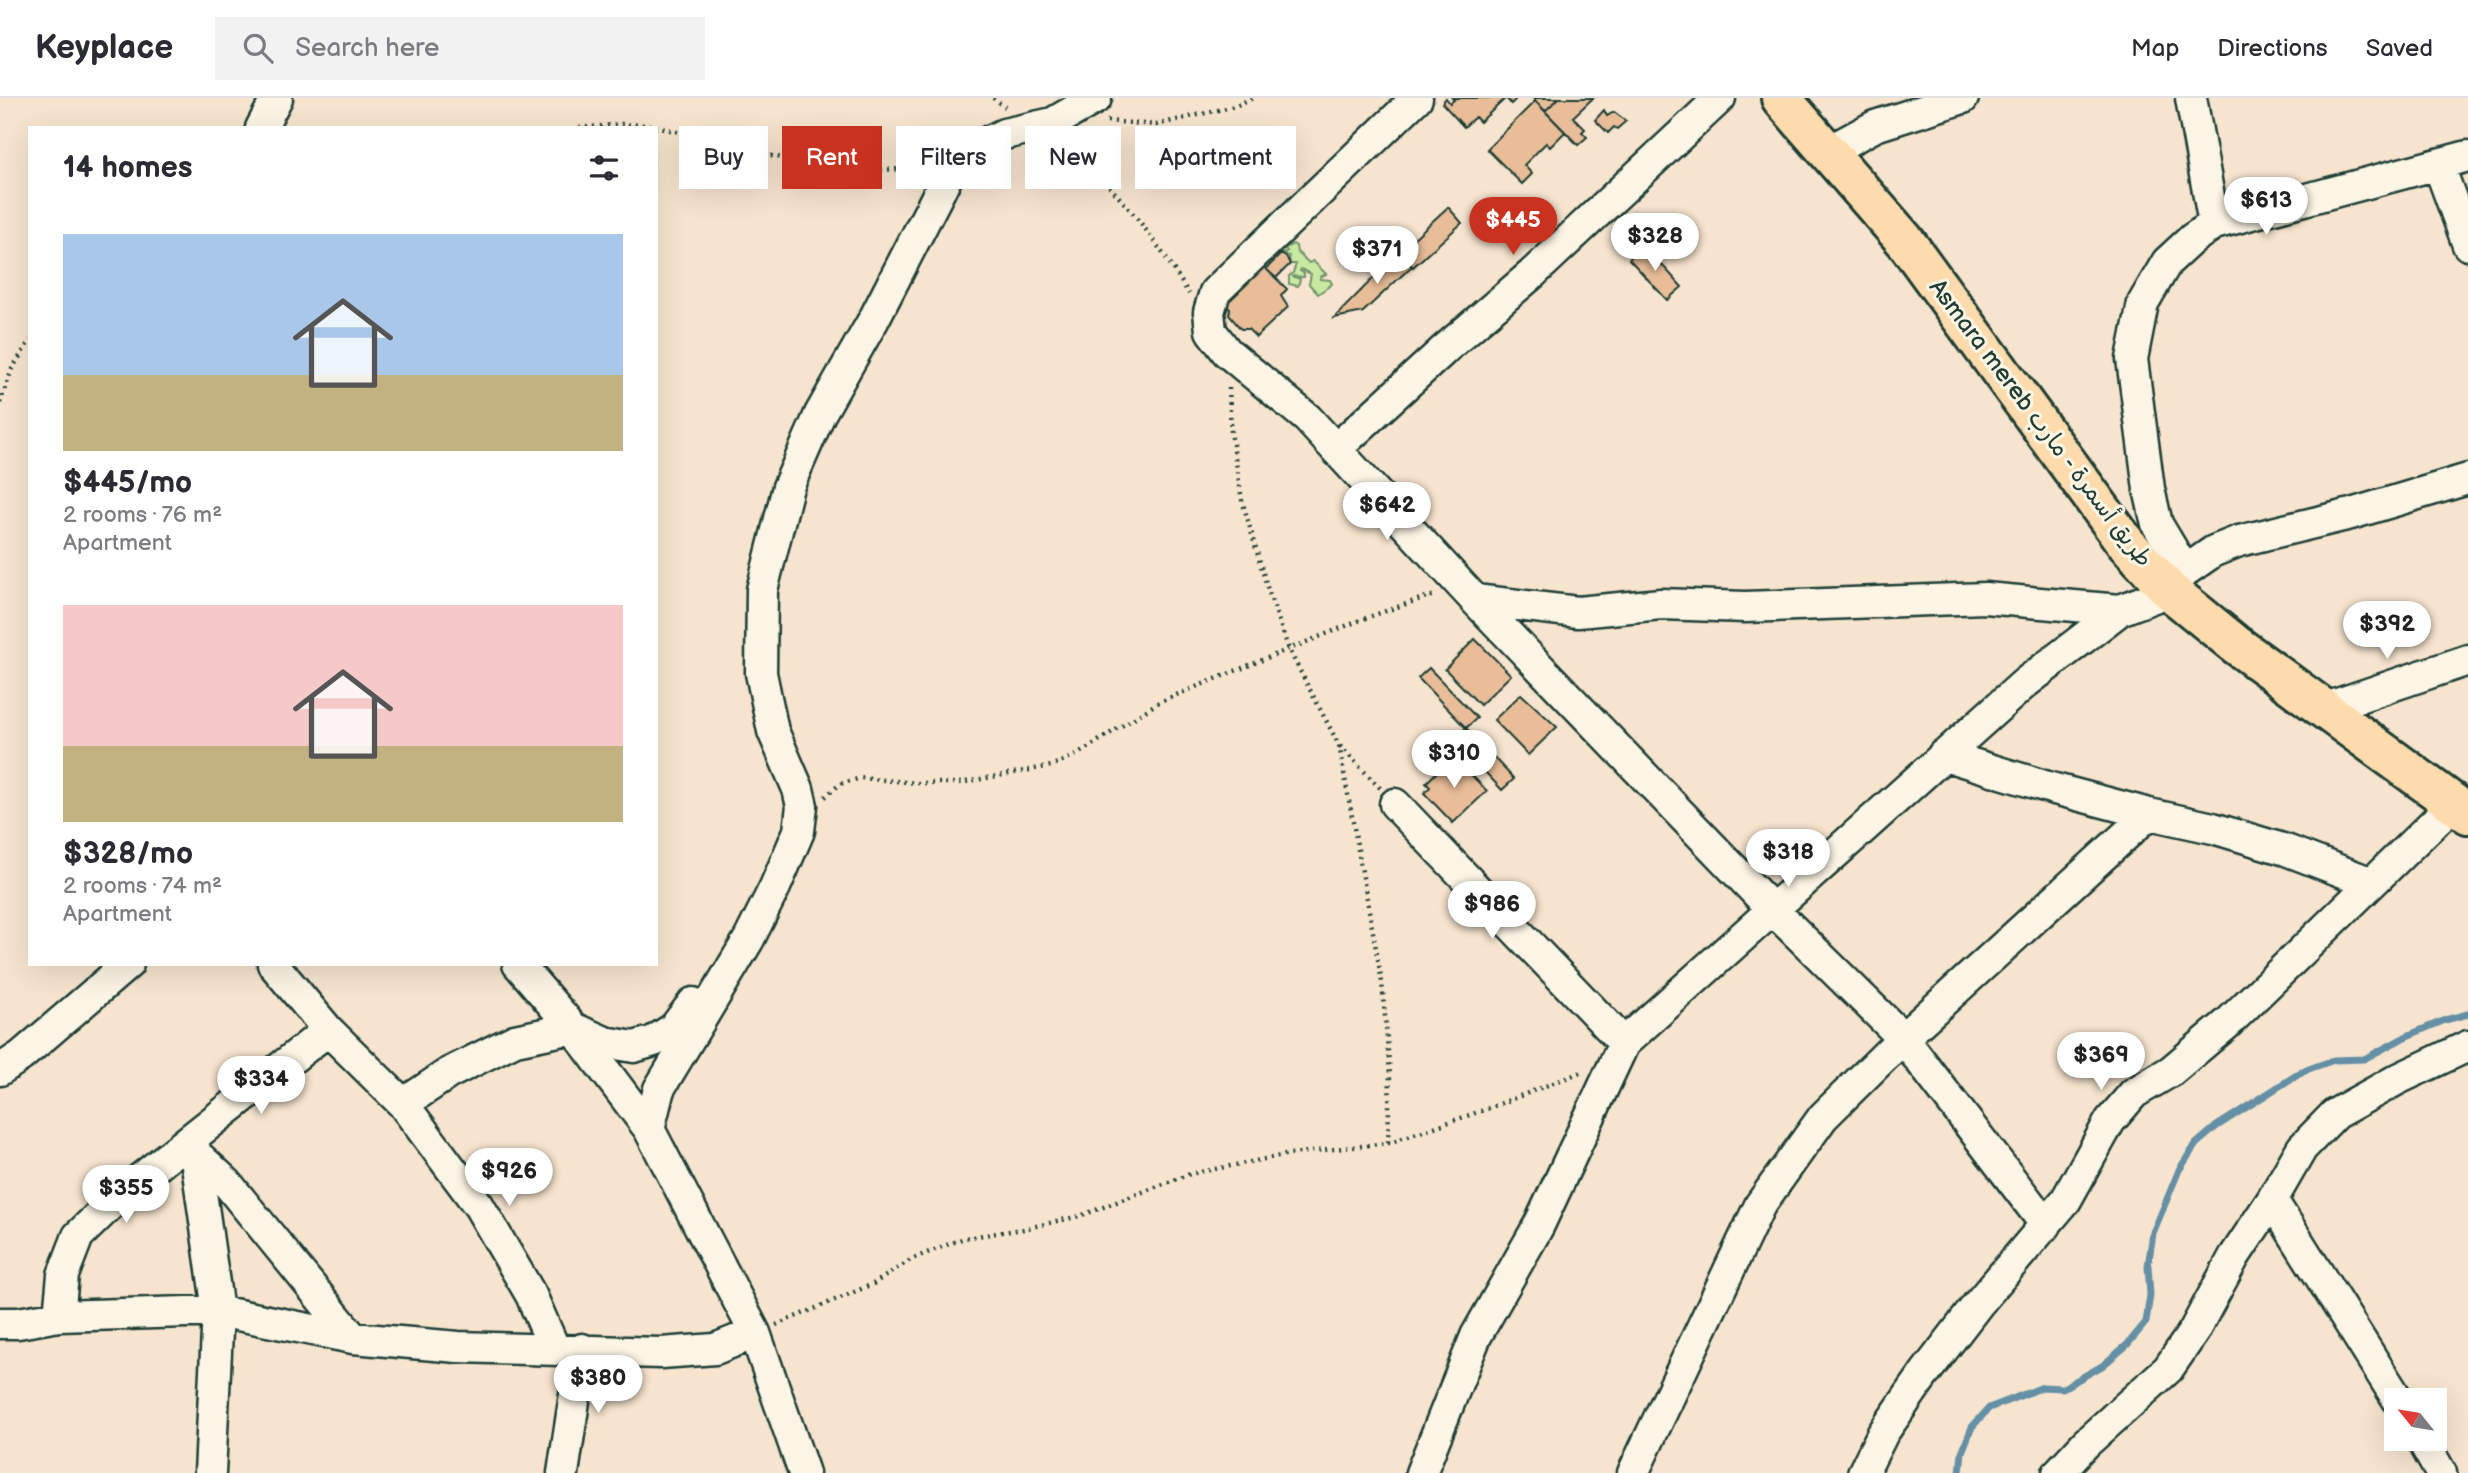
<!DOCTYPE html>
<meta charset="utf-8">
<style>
:root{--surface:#fff;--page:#f2f2f3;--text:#2b2b33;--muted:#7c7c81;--line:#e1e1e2;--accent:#c8321e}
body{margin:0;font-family:"Balsamiq Sans","Playpen Sans Arabic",sans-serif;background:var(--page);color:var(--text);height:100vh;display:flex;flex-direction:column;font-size:26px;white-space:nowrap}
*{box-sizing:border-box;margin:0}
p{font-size:23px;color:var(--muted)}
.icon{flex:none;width:38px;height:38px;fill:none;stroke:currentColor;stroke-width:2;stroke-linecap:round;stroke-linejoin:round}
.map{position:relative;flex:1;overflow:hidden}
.panel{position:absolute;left:28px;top:28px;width:630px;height:840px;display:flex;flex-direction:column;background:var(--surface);border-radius:0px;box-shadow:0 7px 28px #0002}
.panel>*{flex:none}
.banner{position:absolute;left:679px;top:28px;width:665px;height:63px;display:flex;gap:14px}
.needle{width:46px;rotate:300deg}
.fabs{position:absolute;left:2384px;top:1290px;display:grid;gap:14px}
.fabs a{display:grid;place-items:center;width:63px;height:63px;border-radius:0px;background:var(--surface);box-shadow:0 7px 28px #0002;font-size:35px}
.price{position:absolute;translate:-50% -60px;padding:0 16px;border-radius:24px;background:#fff;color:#222;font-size:23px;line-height:46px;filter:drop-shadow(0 2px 4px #0008)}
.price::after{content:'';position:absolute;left:50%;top:42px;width:21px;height:16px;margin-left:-10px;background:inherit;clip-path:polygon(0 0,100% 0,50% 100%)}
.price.current{background:var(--accent);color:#fff}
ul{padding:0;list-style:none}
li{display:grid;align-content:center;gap:14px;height:371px;padding:0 35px}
li span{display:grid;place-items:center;height:217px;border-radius:0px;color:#555}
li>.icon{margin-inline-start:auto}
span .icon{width:126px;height:126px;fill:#fffc;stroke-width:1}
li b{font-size:30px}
h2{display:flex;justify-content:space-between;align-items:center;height:84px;padding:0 35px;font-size:30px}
.chip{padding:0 24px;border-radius:0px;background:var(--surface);box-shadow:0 7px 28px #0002;font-size:24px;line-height:63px}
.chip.current{background:var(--accent);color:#fff}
header{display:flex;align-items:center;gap:42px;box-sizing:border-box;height:98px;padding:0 35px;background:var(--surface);border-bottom:2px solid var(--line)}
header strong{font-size:33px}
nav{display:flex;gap:38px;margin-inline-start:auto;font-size:24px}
.search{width:490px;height:63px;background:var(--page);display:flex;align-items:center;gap:18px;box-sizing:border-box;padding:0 24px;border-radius:0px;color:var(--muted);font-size:26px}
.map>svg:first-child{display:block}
.green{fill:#c7e9a2;stroke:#73936b;stroke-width:2}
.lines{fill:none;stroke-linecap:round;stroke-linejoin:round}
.stream{stroke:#658fa5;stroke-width:7}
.building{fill:#e8bd98;stroke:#1f3d34;stroke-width:2}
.minor-casing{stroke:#1f3d34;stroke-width:35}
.highway-casing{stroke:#1f3d34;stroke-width:44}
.path{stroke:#1f3d34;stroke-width:4.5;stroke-dasharray:2 5;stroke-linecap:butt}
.minor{stroke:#fcf5e5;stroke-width:30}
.highway{stroke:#fedbac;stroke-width:38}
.labels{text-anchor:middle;stroke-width:6;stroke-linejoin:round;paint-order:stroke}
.street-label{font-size:24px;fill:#1f3d34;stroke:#fcf5e5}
</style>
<header>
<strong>Keyplace</strong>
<div class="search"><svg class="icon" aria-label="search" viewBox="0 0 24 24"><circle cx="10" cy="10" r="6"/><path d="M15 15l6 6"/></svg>Search here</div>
<nav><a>Map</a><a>Directions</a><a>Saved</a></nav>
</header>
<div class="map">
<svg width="2468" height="1375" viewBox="0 0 2468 1375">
<rect width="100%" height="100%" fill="#f6e4ce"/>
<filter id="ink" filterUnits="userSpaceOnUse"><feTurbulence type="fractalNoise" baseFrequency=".0143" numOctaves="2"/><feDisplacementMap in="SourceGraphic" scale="14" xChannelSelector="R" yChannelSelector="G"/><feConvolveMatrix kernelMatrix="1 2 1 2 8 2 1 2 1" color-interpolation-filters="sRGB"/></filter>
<g filter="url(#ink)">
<path class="green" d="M1293,146L1296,148L1297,154L1309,165L1313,163L1326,176L1320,179V181L1330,182L1332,186L1318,196L1309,186L1311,176L1301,171L1300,173L1304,175V179L1292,178L1300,181L1298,188L1289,186V178L1293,175L1296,166H1290L1289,158L1281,156L1287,153L1285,150L1280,153L1279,158L1275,155L1279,147L1288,149Z"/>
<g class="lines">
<path class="stream" d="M1960,1375L1962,1354L1972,1329L1989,1310L2043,1289L2063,1290L2102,1268L2127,1247L2146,1224L2150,1197L2148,1168L2153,1135L2179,1072L2196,1046L2217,1028L2303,973L2334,962L2364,961L2407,938L2445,922L2468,916"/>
</g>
<path class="building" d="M1446,0L1450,5L1454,2L1452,0H1517L1511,6L1506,0L1480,24L1475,19L1464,29L1442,5Z
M1533,0H1559L1545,13Z
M1559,0H1593L1573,19L1585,31L1582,34L1587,39L1578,47L1545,13Z
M1535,3L1565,34L1550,49L1546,45L1524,67L1532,76L1522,86L1487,51Z
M1604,12L1607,18L1614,14L1626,23L1617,31L1614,29L1608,35L1595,22Z
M1448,109L1462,125L1413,169L1412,168L1399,154Z
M1644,147L1682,189L1667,202L1629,161Z
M1399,154L1412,168L1363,214L1334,220Z
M1281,156L1287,160L1290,166L1276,180L1266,171Z
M1260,165L1287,191L1281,198L1288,209L1256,239L1248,231H1241L1229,217L1230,211L1222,205Z
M1475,541L1511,577L1480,607L1445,571Z
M1429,570L1477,620L1466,630L1418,580Z
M1521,596L1557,629L1528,657L1494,622Z
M1466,630L1514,681L1502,692L1454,641Z
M1453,658L1487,693L1453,725L1424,695L1430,689L1426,685Z"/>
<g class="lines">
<g class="minor-casing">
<path id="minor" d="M1417,0L1215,194L1209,214L1211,233L1227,254L1307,320L1475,502L1773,812L1903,940L2046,1127
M2191,0L2214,126L2468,58
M261,30L277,0
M1827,54L1875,28L1963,0
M2439,68L2468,147
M1336,351L1446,250L1532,176L1720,0
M2185,473L2157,426L2149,391L2132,261L2143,205L2167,164L2192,141L2214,126
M1475,502L1578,514L1661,506L1745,509L1985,500L2120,512
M2323,611L2468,562
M1943,657L2051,690L2149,716L2213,730L2286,752L2372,785
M1395,706L1624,945
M273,866L328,932
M518,866L573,930L649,1031
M0,972L21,958L128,866
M403,1006L479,1108L531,1197L554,1250
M196,1056L227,1085L353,1240
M2272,1102L2398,1302
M59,1218L63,1177L78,1138L120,1097L193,1039
M0,1225H18L59,1218L218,1213L353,1240L458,1249L661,1255L715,1251L755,1235
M2421,1340L2441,1375
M210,1375L218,1213L193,1039L328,932L403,1006L449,975L515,942L573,930L605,944L634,949L654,943L674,930L693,905
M563,1375L582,1251
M804,1375L755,1235L649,1031L659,991L749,841L775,789L799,733L802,708L798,691L773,633L761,575L762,492L788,389L820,316L874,221L948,77L973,51L1004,36L1053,25L1096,0
M1421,1375L1476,1238L1539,1127L1624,945L2025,585L2120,512L2170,493L2185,473L2214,453L2239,443L2351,416L2468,381
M1633,1375L1760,1107L1823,1019L1903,940L2149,716
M1863,1375L1883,1335L1925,1275L1978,1206L2066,1102L2110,1023L2134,995L2171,973L2228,925L2453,706
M2058,1375L2086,1345L2168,1271L2194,1233L2234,1159L2272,1102L2302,1050L2335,1016L2398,981L2468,948"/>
</g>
<g class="highway-casing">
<path id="highway" d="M1781,0L1906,144L2125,444L2170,493L2235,546L2468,716"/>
</g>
<path class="path" d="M993,0L1005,9
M1107,23L1156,27L1235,8L1253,0
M579,30L622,26L652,27L750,54L788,61L831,62L864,72L906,71L925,65
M1061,48C1113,82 1157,143 1189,196
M1229,290L1231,334L1242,402L1268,492L1289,552L1339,647L1382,884L1390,976L1388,1045
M0,305L12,271L30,242
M1340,648L1380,690
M825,699L840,686L861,680L918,685H960L1051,668L1078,656L1159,604L1363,521L1429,498H1436
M776,1227L873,1186L912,1161L964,1140L1023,1131L1080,1118L1190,1076L1290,1056L1388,1045L1484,1012L1584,973"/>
<use href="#minor" class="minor"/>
<use href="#highway" class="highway"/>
</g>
</g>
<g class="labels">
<g class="street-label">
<text transform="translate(2041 325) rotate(53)" y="8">Asmara mereb طريق أسمرة - مارب</text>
</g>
</g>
</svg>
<div class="fabs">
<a><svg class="needle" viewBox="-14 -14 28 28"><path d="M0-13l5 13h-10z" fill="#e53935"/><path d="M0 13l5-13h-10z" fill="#7c7c81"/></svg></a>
</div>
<b class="price" style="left:2266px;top:139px">$613</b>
<b class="price current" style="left:1513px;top:159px">$445</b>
<b class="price" style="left:1655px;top:175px">$328</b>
<b class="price" style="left:1377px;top:188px">$371</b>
<b class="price" style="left:1387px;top:444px">$642</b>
<b class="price" style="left:2387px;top:563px">$392</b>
<b class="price" style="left:1454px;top:692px">$310</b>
<b class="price" style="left:1788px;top:791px">$318</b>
<b class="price" style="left:1492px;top:843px">$986</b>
<b class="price" style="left:2101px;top:994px">$369</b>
<b class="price" style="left:261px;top:1018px">$334</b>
<b class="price" style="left:509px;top:1110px">$926</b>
<b class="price" style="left:126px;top:1127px">$355</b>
<b class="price" style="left:598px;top:1317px">$380</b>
<div class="banner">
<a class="chip">Buy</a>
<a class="chip current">Rent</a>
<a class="chip">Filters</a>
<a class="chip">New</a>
<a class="chip">Apartment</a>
</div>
<section class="panel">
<h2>14 homes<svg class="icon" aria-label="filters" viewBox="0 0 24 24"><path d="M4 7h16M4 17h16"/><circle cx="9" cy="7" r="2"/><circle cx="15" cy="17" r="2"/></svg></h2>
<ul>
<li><span style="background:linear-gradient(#a9c7e8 65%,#c2b280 0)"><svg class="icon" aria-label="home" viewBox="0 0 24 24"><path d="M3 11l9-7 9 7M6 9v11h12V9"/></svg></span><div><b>$445/mo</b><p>2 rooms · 76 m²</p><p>Apartment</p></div></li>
<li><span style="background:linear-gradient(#f6c9c9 65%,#c2b280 0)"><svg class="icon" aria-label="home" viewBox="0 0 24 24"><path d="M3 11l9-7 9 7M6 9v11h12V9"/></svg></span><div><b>$328/mo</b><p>2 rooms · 74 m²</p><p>Apartment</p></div></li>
</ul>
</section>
</div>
